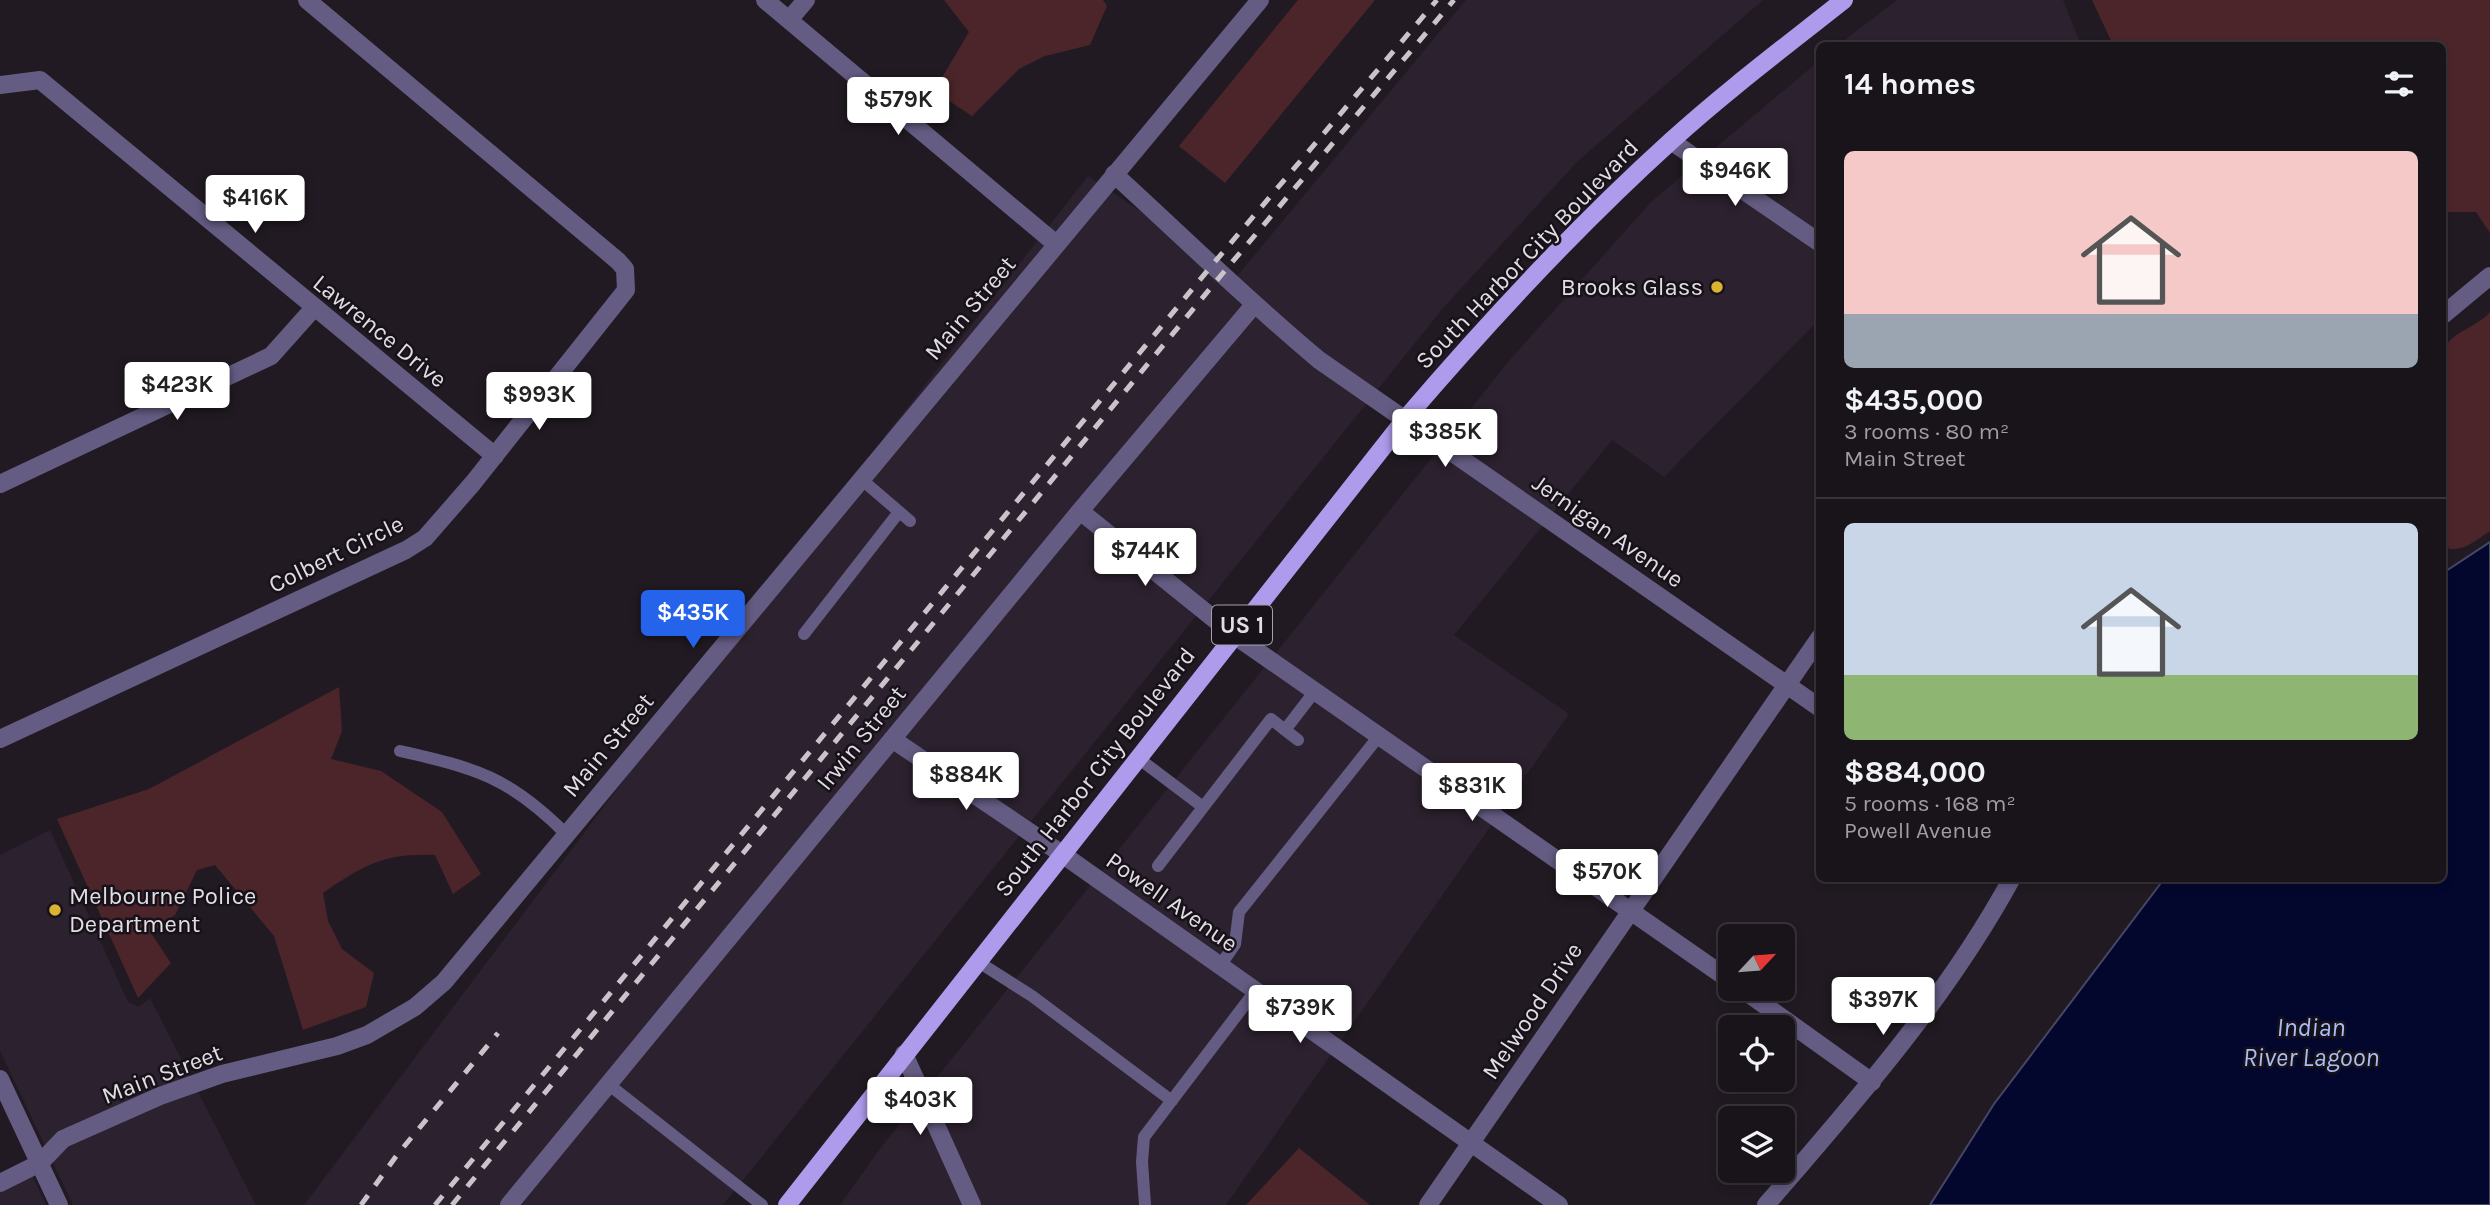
<!DOCTYPE html>
<meta charset="utf-8">
<style>
:root{--surface:#19141a;--page:#262127;--text:#f1f3f6;--muted:#9f9ea2;--line:#373339;--accent:#2563eb}
body{margin:0;font-family:Karla,sans-serif;background:var(--page);color:var(--text);height:100vh;display:flex;flex-direction:column;font-size:26px;white-space:nowrap}
*{box-sizing:border-box;margin:0}
p{font-size:23px;color:var(--muted)}
.icon{flex:none;width:38px;height:38px;fill:none;stroke:currentColor;stroke-width:2;stroke-linecap:round;stroke-linejoin:round}
.map{position:relative;flex:1;overflow:hidden}
.panel{position:absolute;left:1816px;top:42px;width:630px;height:840px;display:flex;flex-direction:column;background:var(--surface);border-radius:10px;box-shadow:0 4px 10px #0003,0 0 0 2px var(--line)}
.panel>*{flex:none}
.needle{width:46px;rotate:64deg}
.tools{position:absolute;left:1718px;top:924px;display:grid;gap:14px}
.tools a{display:grid;place-items:center;width:77px;height:77px;border-radius:10px;background:var(--surface);box-shadow:0 4px 10px #0003,0 0 0 2px var(--line);font-size:35px}
.price{position:absolute;translate:-50% -60px;padding:0 16px;border-radius:7px;background:#fff;color:#222;font-size:23px;line-height:46px;filter:drop-shadow(0 2px 4px #0008)}
.price::after{content:'';position:absolute;left:50%;top:42px;width:21px;height:16px;margin-left:-10px;background:inherit;clip-path:polygon(0 0,100% 0,50% 100%)}
.price.selected{background:var(--accent);color:#fff}
ul{padding:0;list-style:none}
li{display:grid;align-content:center;gap:14px;height:371px;padding:0 28px}
li+li{border-top:2px solid var(--line)}
li span{display:grid;place-items:center;height:217px;border-radius:10px;color:#555}
li>.icon{margin-inline-start:auto}
span .icon{width:126px;height:126px;fill:#fffc;stroke-width:1}
li b{font-size:30px}
h2{display:flex;justify-content:space-between;align-items:center;height:84px;padding:0 28px;font-size:30px}
.map>svg:first-child{display:block}
.built{fill:#2c212e}
.green{fill:#4c252a}
.water{fill:#03072e;stroke:#464764;stroke-width:2}
.lines{fill:none;stroke-linecap:round;stroke-linejoin:round}
.service{stroke:#655c83;stroke-width:12}
.minor{stroke:#655c83;stroke-width:18}
.tertiary{stroke:#655c83;stroke-width:18}
.primary{stroke:#ae9bec;stroke-width:18}
.rail{stroke:#c9c4ca;stroke-width:5;stroke-dasharray:12 12;stroke-linecap:butt}
.poi-dot{fill:#dab333;stroke:#171119;stroke-width:2.5}
.labels{text-anchor:middle;stroke-width:5;stroke-linejoin:round;paint-order:stroke}
.shield{fill:#171119;stroke:#a5a0a6;stroke-width:2}
.shield-label{font-size:23px;font-weight:bold;fill:#e2dde3}
.street-label{font-size:24px;fill:#e2dde3;stroke:#171119}
.poi-label{font-size:24px;fill:#e2dde3;stroke:#171119;text-anchor:end}
.water-label{font-size:26px;font-style:italic;fill:#a8bef8;stroke:#171119}
</style>
<div class="map">
<svg width="2490" height="1205" viewBox="0 0 2490 1205">
<rect width="100%" height="100%" fill="#211a22"/>
<path class="built" d="M1466,0H1763L1578,161L1444,307L723,1205H304L858,469L886,440L884,437L1088,176L1237,276Z
M1897,0H2063L2081,45H1838Z
M1820,60V319L1664,477L1612,440L1454,635L1569,714L1226,1205H840L879,1150L1508,362L1651,202Z
M50,830L128,1002L139,1007L150,998L256,1205H73L0,1051V855Z
M32,1175L46,1205H0V1191Z"/>
<path class="green" d="M944,0H1103L1107,6L1090,45L1045,56L1019,69L972,116L934,91L969,32Z
M1298,0H1375L1225,183L1179,146Z
M2092,0H2490V233L2476,212H2443V46L2113,45Z
M2490,312V531C2477,539 2465,551 2449,549L2443,538V351C2450,332 2478,327 2490,312Z
M339,687L342,731L331,759L381,771L442,812L481,874L453,894L435,855C384,853 364,865 323,893L328,921L342,949L374,973L366,1007L303,1030L274,936L215,865L197,870L175,915L151,933L171,963L138,998L57,819L149,789Z
M1299,1148L1370,1205H1246Z"/>
<path class="water" d="M2490,542V1205H1930L1994,1104L2164,879L2443,878V573Z"/>
<g class="lines">
<path class="service" d="M861,479L910,521
M804,634L899,512
M1285,730L1298,740
M400,751C476,768 509,777 566,834
M1138,758L1203,807
M1158,866L1271,719L1285,730L1315,691
M977,961L1032,996L1172,1101
M1220,966L1235,944L1239,912L1379,736
M608,1084L762,1205
M1145,1205L1142,1162L1144,1137L1256,990"/>
<path class="minor" d="M765,0L1056,244
M789,20L806,0
M0,85L40,80L495,456
M1671,141L1820,243
M1114,174C1182,236 1248,301 1319,360L1820,708
M2443,315L2490,276
M0,484L271,356L313,309
M1080,511L1234,635L1731,981
M0,739L406,550L425,538L473,483L626,290L625,269L618,261L307,0
M892,739L1062,854L1559,1205
M1742,989L1872,1082
M904,1054L972,1205
M0,1183L40,1163L63,1139L160,1096L222,1074L337,1046L367,1035L415,1007L444,982L1260,0
M509,1205L1080,511L1253,306
M1428,1205L1820,637
M1766,1205C1856,1101 1946,999 2012,878"/>
<path class="tertiary" d="M0,1079L59,1205"/>
<path class="primary" d="M787,1205L1406,418C1489,321 1576,227 1671,141C1726,91 1786,46 1844,0"/>
<path class="rail" d="M361,1205L397,1155L498,1033
M435,1205L1213,264L1437,0
M452,1205L1223,273L1454,0"/>
</g>
<g class="poi-dot">
<circle cx="1717" cy="287" r="7"/>
<circle cx="55" cy="910" r="7"/>
</g>
<g class="labels">
<rect class="shield" x="1212" y="605.5" width="60" height="39" rx="5"/>
<g class="shield-label">
<text x="1242" y="633">US 1</text>
</g>
<g class="street-label">
<text transform="translate(1527 254) rotate(-46)" y="8">South Harbor City Boulevard</text>
<text transform="translate(970 308) rotate(-50)" y="8">Main Street</text>
<text transform="translate(380 331) rotate(39)" y="8">Lawrence Drive</text>
<text transform="translate(1608 531) rotate(35)" y="8">Jernigan Avenue</text>
<text transform="translate(336 554) rotate(-26)" y="8">Colbert Circle</text>
<text transform="translate(861 738) rotate(-51)" y="8">Irwin Street</text>
<text transform="translate(608 745) rotate(-50)" y="8">Main Street</text>
<text transform="translate(1095 772) rotate(-52)" y="8">South Harbor City Boulevard</text>
<text transform="translate(1172 902) rotate(35)" y="8">Powell Avenue</text>
<text transform="translate(1532 1011) rotate(-56)" y="8">Melwood Drive</text>
<text transform="translate(162 1074) rotate(-21)" y="8">Main Street</text>
</g>
<g class="poi-label">
<text x="1703" y="295">Brooks Glass</text>
<text x="69" y="904" text-anchor="start">Melbourne Police<tspan x="69" dy="28">Department</tspan></text>
</g>
<g class="water-label">
<text x="2311" y="1036">Indian<tspan x="2311" dy="30">River Lagoon</tspan></text>
</g>
</g>
</svg>
<div class="tools">
<a><svg class="needle" viewBox="-14 -14 28 28"><path d="M0-13l5 13h-10z" fill="#e53935"/><path d="M0 13l5-13h-10z" fill="#9f9ea2"/></svg></a>
<a><svg class="icon" aria-label="locate" viewBox="0 0 24 24"><circle cx="12" cy="12" r="6"/><path d="M12 2v4M12 18v4M2 12h4M18 12h4"/></svg></a>
<a><svg class="icon" aria-label="layers" viewBox="0 0 24 24"><path d="M12 4l9 5-9 5-9-5zM3 14l9 5 9-5"/></svg></a>
</div>
<b class="price" style="left:898px;top:137px">$579K</b>
<b class="price" style="left:1735px;top:208px">$946K</b>
<b class="price" style="left:255px;top:235px">$416K</b>
<b class="price" style="left:177px;top:422px">$423K</b>
<b class="price" style="left:539px;top:432px">$993K</b>
<b class="price" style="left:1445px;top:469px">$385K</b>
<b class="price" style="left:1145px;top:588px">$744K</b>
<b class="price selected" style="left:693px;top:650px">$435K</b>
<b class="price" style="left:966px;top:812px">$884K</b>
<b class="price" style="left:1472px;top:823px">$831K</b>
<b class="price" style="left:1607px;top:909px">$570K</b>
<b class="price" style="left:1883px;top:1037px">$397K</b>
<b class="price" style="left:1300px;top:1045px">$739K</b>
<b class="price" style="left:920px;top:1137px">$403K</b>
<section class="panel">
<h2>14 homes<svg class="icon" aria-label="filters" viewBox="0 0 24 24"><path d="M4 7h16M4 17h16"/><circle cx="9" cy="7" r="2"/><circle cx="15" cy="17" r="2"/></svg></h2>
<ul>
<li><span style="background:linear-gradient(#f6c9c9 75%,#9aa5b1 0)"><svg class="icon" aria-label="home" viewBox="0 0 24 24"><path d="M3 11l9-7 9 7M6 9v11h12V9"/></svg></span><div><b>$435,000</b><p>3 rooms · 80 m²</p><p>Main Street</p></div></li>
<li><span style="background:linear-gradient(#c9d6e8 70%,#8fb573 0)"><svg class="icon" aria-label="home" viewBox="0 0 24 24"><path d="M3 11l9-7 9 7M6 9v11h12V9"/></svg></span><div><b>$884,000</b><p>5 rooms · 168 m²</p><p>Powell Avenue</p></div></li>
</ul>
</section>
</div>
